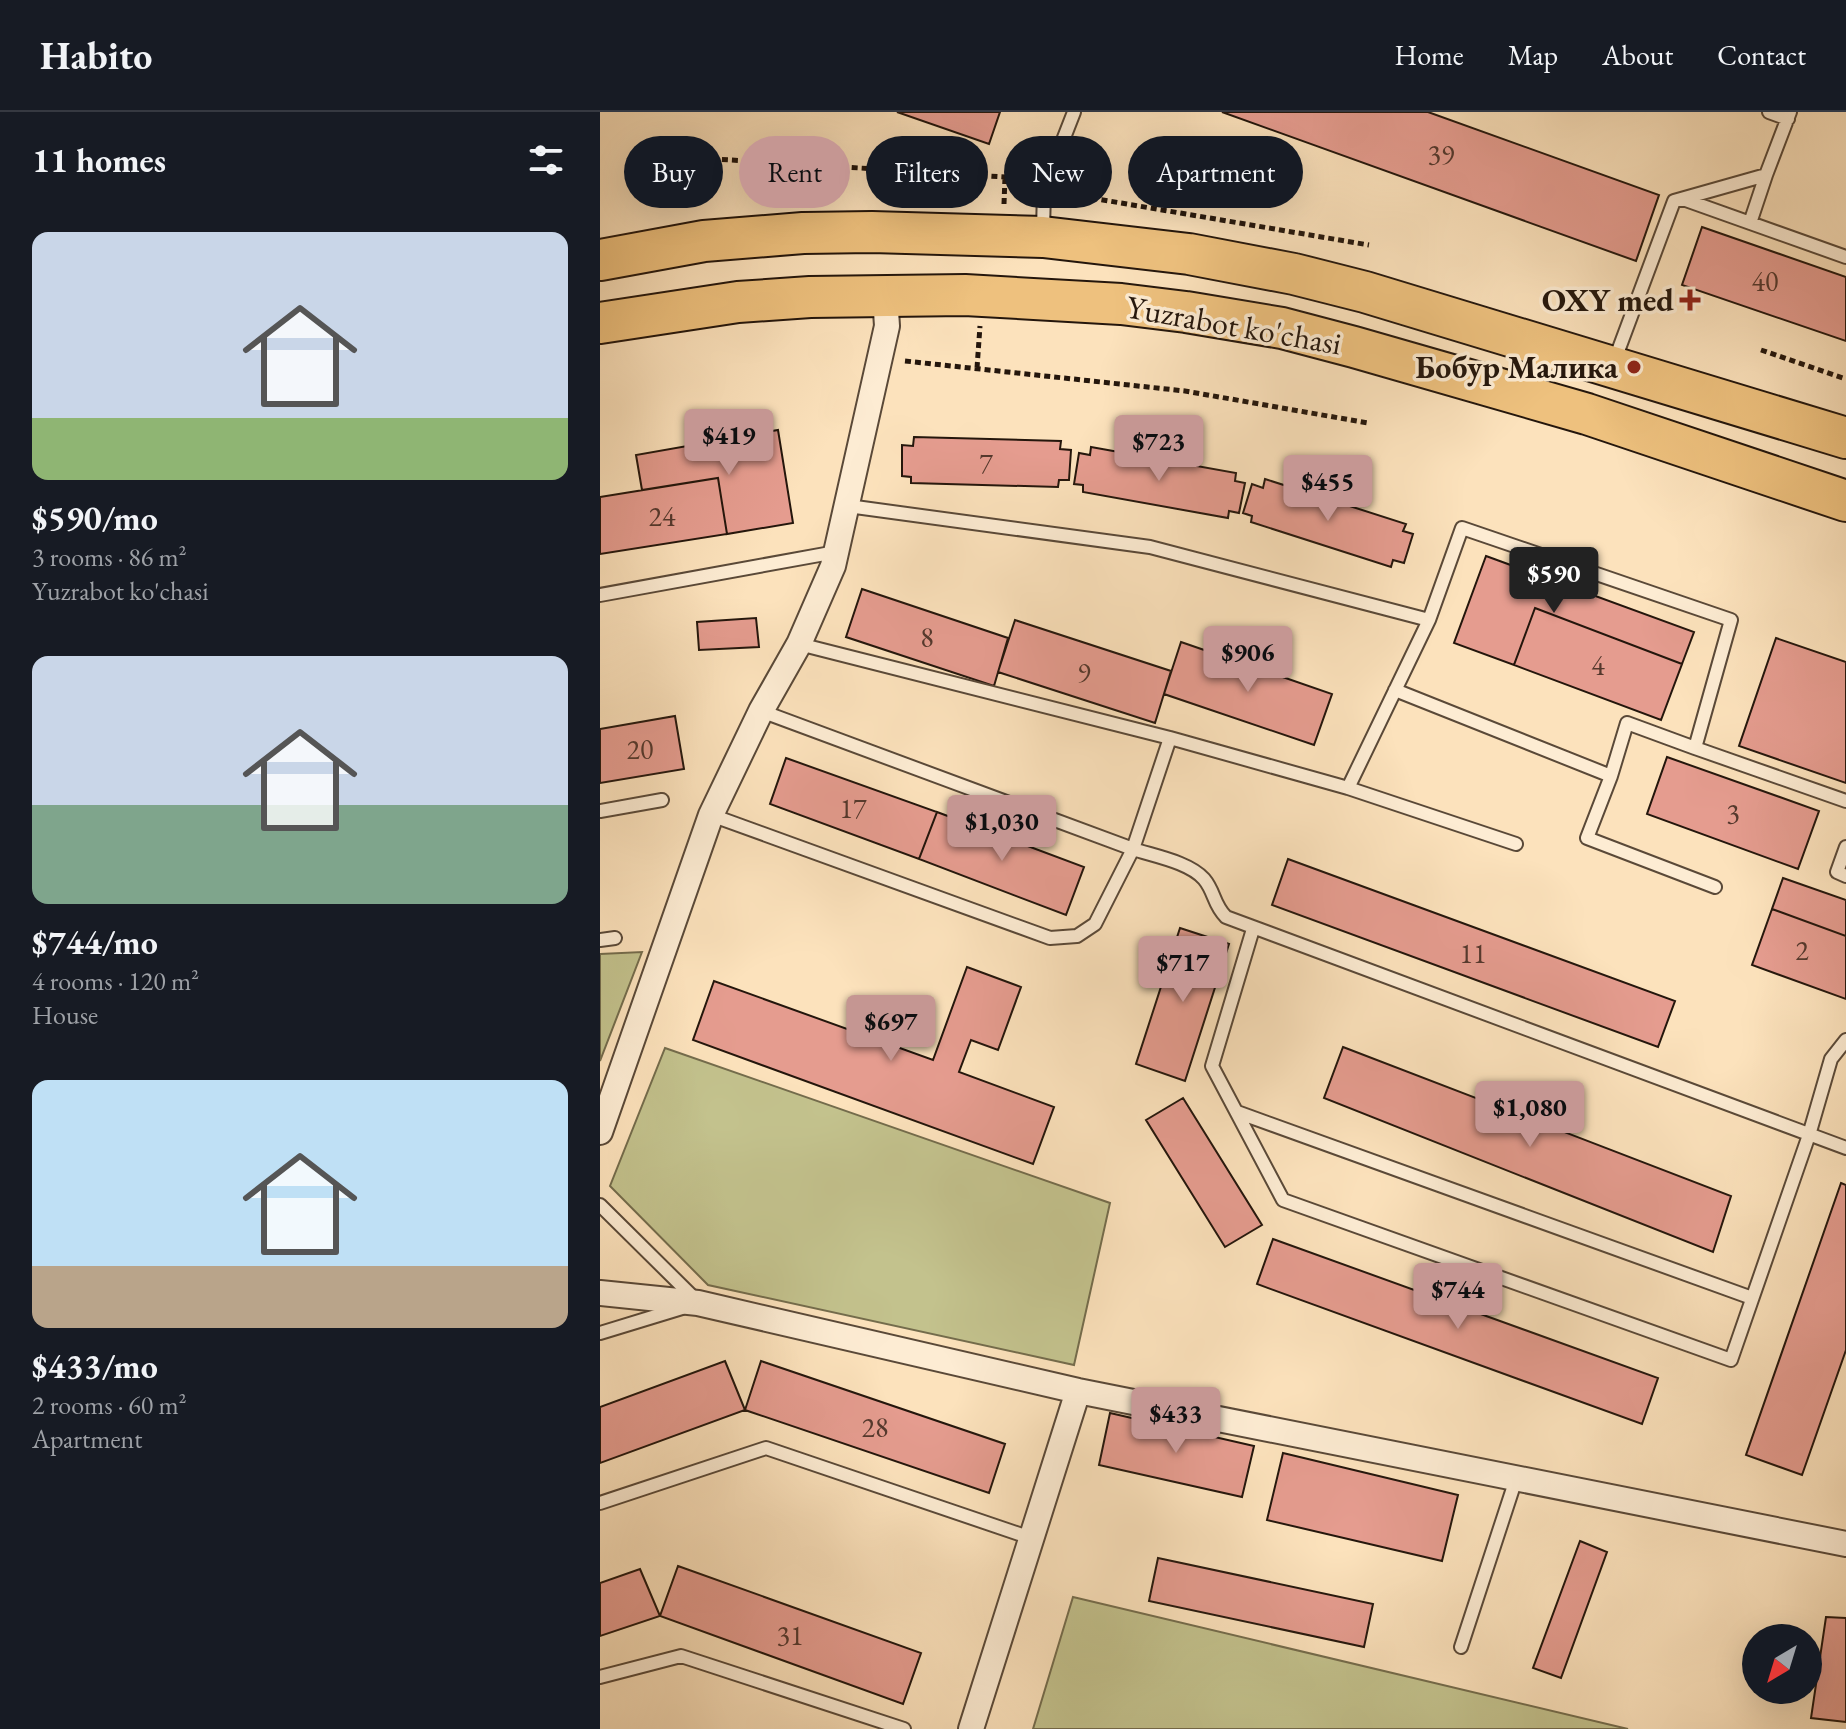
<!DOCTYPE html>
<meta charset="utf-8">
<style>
:root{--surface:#171b24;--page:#242831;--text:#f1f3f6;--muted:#9ea1a6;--line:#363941;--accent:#c59692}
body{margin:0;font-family:"EB Garamond",serif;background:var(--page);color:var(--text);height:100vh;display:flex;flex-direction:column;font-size:30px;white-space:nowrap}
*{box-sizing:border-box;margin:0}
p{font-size:26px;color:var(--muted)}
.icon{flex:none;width:44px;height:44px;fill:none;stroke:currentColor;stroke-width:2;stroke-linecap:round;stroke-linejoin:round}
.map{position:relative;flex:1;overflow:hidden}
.details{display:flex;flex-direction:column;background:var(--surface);width:600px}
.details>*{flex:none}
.guide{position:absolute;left:24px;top:24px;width:760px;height:72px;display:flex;gap:16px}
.needle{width:52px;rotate:218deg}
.controls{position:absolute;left:1142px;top:1512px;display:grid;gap:16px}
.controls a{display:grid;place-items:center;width:80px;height:80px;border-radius:50%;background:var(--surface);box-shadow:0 8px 32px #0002;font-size:40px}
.price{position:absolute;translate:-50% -68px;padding:0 18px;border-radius:8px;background:var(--accent);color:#111;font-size:26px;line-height:52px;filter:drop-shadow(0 2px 4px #0008)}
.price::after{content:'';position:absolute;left:50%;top:48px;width:24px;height:18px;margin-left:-12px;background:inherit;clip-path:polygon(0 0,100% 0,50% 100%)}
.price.active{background:#222;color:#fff}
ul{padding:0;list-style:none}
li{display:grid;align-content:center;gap:16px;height:424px;padding:0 32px}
li span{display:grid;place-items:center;height:248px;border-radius:16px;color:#555}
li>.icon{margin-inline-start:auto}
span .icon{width:144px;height:144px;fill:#fffc;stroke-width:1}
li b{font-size:34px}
h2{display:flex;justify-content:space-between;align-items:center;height:96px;padding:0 32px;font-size:34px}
.chip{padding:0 28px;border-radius:36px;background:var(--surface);box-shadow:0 8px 32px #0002;font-size:28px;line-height:72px}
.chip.active{background:var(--accent);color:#111}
header{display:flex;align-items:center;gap:48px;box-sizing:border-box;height:112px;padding:0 40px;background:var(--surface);border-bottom:2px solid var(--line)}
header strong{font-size:38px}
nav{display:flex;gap:44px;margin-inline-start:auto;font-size:28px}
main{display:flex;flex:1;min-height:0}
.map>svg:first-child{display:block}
.green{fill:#c3c28d;stroke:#746c4c;stroke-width:2}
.building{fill:#e59c8f;stroke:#24160c;stroke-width:2}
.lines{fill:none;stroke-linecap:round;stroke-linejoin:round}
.lane-casing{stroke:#5a4938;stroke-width:16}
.street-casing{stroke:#5a4938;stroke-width:28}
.primary-casing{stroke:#24160c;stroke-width:44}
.path{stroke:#24160c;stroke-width:5;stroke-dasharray:6 4;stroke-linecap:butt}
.lane{stroke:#fdecd3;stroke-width:12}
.street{stroke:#fdecd3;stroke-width:24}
.primary{stroke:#eec17e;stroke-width:40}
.poi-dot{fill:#8f2418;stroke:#fdecd3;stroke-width:3}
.labels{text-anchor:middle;stroke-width:7;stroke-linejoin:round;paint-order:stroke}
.number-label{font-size:28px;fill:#54382d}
.poi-label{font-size:32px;font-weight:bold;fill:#24160c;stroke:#fdecd3;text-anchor:end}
.street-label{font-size:32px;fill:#24160c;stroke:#fdecd3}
</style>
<header>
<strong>Habito</strong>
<nav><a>Home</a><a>Map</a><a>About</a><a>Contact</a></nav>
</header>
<main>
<section class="details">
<h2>11 homes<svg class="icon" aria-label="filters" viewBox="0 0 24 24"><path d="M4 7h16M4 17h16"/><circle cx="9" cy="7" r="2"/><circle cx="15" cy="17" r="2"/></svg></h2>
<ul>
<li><span style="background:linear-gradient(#c9d6e8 75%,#8fb573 0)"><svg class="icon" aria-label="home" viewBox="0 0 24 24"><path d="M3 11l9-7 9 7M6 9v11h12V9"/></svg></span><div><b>$590/mo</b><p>3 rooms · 86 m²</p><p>Yuzrabot ko'chasi</p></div></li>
<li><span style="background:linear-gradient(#c9d6e8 60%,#7fa58c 0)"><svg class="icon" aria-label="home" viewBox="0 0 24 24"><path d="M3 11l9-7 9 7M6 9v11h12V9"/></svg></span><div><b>$744/mo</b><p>4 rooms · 120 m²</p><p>House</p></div></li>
<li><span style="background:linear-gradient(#bfe0f5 75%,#b9a48a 0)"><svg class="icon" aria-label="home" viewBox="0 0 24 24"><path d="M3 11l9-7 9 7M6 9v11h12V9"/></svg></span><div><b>$433/mo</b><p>2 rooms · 60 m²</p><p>Apartment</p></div></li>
</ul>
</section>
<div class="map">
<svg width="1246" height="1617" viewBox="0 0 1246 1617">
<rect width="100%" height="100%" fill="#fce2bc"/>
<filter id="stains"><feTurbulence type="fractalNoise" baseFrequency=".0025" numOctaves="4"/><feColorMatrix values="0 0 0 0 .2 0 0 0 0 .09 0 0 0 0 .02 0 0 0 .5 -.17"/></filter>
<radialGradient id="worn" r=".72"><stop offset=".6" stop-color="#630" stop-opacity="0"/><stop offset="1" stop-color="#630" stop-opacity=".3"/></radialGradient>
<path class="green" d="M42,840L0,949V842Z
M65,936L510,1091L474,1253L108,1173L10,1074Z
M473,1485L1028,1617H433Z"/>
<path class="building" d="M297,0H400L389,32Z
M622,0H828L1059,83L1036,149Z
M1102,115L1246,165V229L1082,173Z
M178,318L193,411L127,422L118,366L42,378L36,343Z
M314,325L461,329L460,337L471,338L469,368H459L458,375L311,371V365L302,364V333L313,334Z
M491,335L636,361L635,369L645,371L639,401L629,399L628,406L483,380V373L474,372L479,341L490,343Z
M118,366L127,422L0,442V385Z
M665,367L806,412L803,419L813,422L804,451L793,448L791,455L651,410L652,404L643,401L652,372L663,376Z
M886,444L1094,520L1082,552L935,496L914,553L854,531Z
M262,477L408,526L394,574L246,525Z
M935,496L1082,552L1061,608L914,553Z
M156,506L159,535L99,538L97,510Z
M415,508L571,559L555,611L398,560Z
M1176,526L1246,550V671L1139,634Z
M581,530L732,582L714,633L564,582Z
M75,604L84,657L0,671V617Z
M1067,645L1219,699L1198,757L1047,702Z
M186,646L337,700L319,747L170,692Z
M337,700L484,755L466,803L319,747Z
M688,747L1075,889L1058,935L672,793Z
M1183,766L1246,788V824L1172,797Z
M1172,797L1246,824V887L1152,853Z
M580,816L629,832L585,969L536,952Z
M367,855L421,875L398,938L371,928L359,960L454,995L433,1052L93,928L114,869L333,948Z
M743,935L1131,1084L1113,1140L724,986Z
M583,986L662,1113L625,1135L546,1008Z
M1241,1071L1246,1073V1238L1202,1363L1146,1343Z
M673,1127L1058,1266L1042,1312L657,1172Z
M125,1249L145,1298L0,1351V1295Z
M161,1249L405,1332L389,1381L145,1298Z
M510,1301L654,1334L642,1385L499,1353Z
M683,1341L858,1383L842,1449L667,1408Z
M980,1429L1007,1440L961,1566L933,1556Z
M558,1446L773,1492L764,1535L549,1489Z
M78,1454L321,1541L303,1592L60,1504Z
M40,1457L60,1504L0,1524V1471Z
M1226,1505L1246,1506V1610L1211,1606Z"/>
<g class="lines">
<g class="lane-casing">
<path id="lane" d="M1169,0L1188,7
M1083,87L1246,145
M1150,111L1166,63
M443,119L444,77L474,0
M1014,250L1074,89L1166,63L1190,0
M248,394L550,435L829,508L862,416L1131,508L1095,636L1246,689
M0,483L236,440
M199,532L570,626L748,676L916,732
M795,578L1011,664L987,726L1115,775
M570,626L533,737C554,744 589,750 604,767C615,780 613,792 626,805L1246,1036
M1011,664L1027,611L1095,636
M748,676L829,508
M0,699L62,688
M111,703L450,826L477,824L495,812L533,737L161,599
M1246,735L1237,760L1246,764
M653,817L612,954L683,1088L1131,1248L1209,1023L1231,947L1246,928
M0,828L15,826
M637,1000L1152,1186
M0,1093L97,1189
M0,1221L82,1196
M0,1391L166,1336L431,1426
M861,1535L916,1367
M0,1565L81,1544L304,1617"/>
</g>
<g class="street-casing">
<path id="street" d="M0,1020L111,703L161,599L199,532L233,454L287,214L285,184
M0,1181L98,1191L478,1279L1246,1432
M371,1617L478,1279"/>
</g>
<g class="primary-casing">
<path id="primary" d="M0,148L104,129L203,121L272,120L443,125L589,142L694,162L765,180L1246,326
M0,211L138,190L210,185L365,183L521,192L586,200L682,216L754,235L987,302L1246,389"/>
</g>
<path class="path" d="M82,45L405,65L425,71
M462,81L769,133
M404,92L405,65
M1161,238L1246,267
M305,249L585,279L768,311
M377,256L380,214"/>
<use href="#lane" class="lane"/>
<use href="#street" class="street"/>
<use href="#primary" class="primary"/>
</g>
<g class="poi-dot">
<path d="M1086 176h8v8h8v8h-8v8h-8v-8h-8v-8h8z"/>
<circle cx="1034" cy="255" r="8"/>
</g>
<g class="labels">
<g class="number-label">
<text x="841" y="52">39</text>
<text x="1165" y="179">40</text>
<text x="386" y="361">7</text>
<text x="62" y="414">24</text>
<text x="327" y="535">8</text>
<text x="998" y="563">4</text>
<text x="484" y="570">9</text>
<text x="40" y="647">20</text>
<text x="253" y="706">17</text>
<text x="1133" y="711">3</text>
<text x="1202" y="848">2</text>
<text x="873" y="851">11</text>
<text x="275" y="1325">28</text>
<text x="190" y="1533">31</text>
</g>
<g class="poi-label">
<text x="1074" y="199">OXY med</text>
<text x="1018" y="266">Бобур Малика</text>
</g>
<g class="street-label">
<text transform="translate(634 213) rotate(10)" y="11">Yuzrabot ko'chasi</text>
</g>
</g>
<rect width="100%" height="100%" filter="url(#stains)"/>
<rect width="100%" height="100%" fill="url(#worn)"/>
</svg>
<div class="controls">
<a><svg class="needle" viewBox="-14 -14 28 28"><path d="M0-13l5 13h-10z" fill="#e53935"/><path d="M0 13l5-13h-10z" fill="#9ea1a6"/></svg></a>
</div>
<b class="price" style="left:129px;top:365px">$419</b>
<b class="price" style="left:559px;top:371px">$723</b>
<b class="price" style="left:728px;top:411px">$455</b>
<b class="price active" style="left:954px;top:503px">$590</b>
<b class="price" style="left:648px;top:582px">$906</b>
<b class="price" style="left:402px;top:751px">$1,030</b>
<b class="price" style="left:583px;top:892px">$717</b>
<b class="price" style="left:291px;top:951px">$697</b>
<b class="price" style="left:930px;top:1037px">$1,080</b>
<b class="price" style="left:858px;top:1219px">$744</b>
<b class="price" style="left:576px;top:1343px">$433</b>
<div class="guide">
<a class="chip">Buy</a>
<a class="chip active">Rent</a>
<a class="chip">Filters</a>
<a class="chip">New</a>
<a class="chip">Apartment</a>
</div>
</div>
</main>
